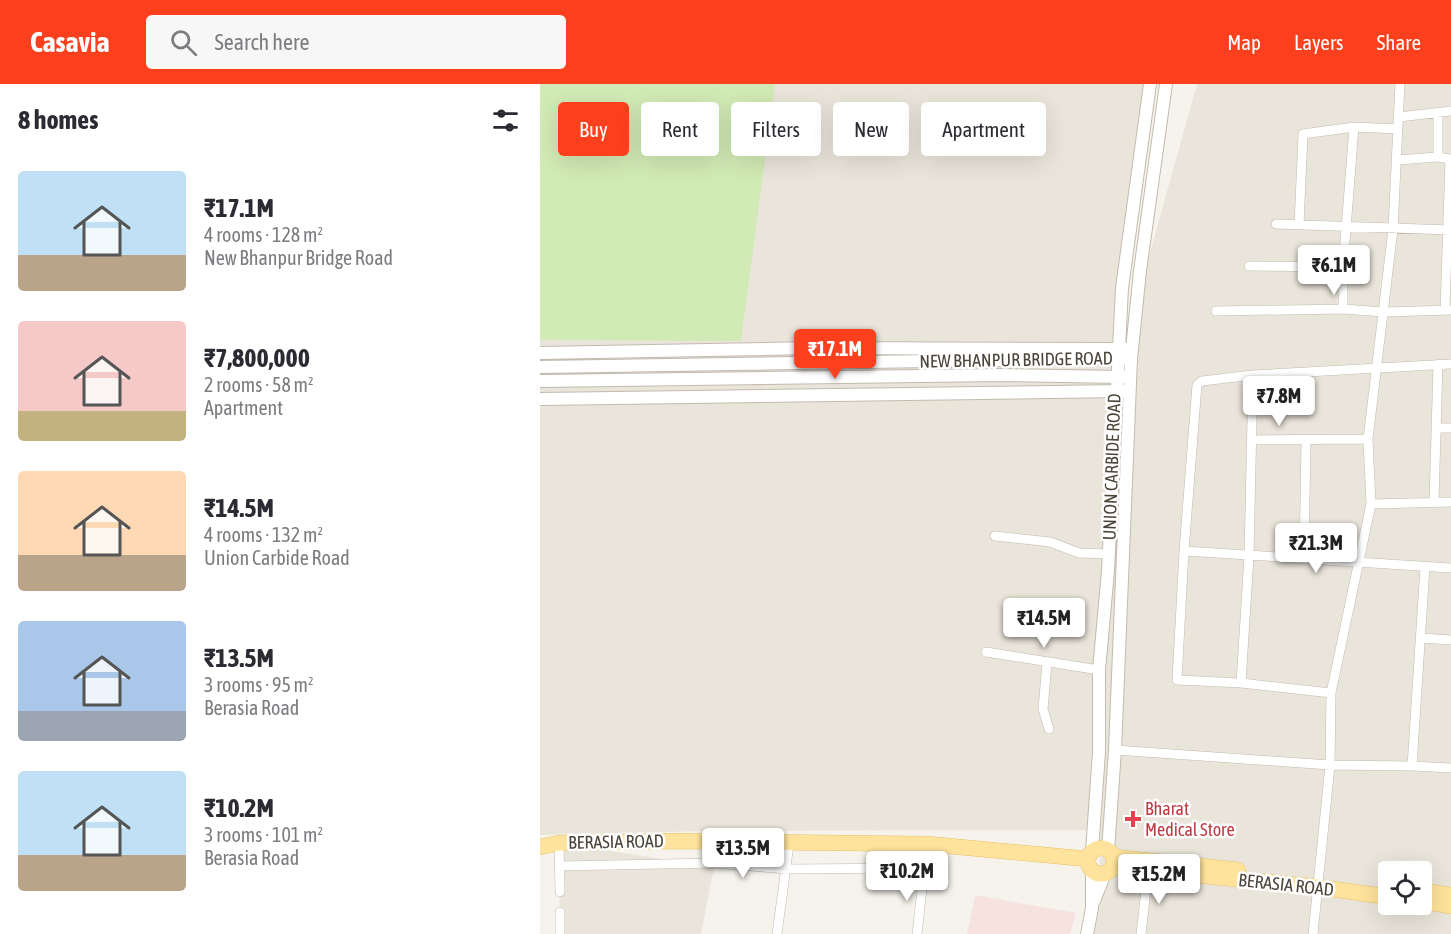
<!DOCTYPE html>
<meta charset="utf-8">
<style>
:root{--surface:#fff;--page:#f7f7f7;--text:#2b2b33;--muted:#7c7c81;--accent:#fc3f1d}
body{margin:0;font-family:"Asap Condensed",sans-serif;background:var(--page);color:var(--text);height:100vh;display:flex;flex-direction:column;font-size:22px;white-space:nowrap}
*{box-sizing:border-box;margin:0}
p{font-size:20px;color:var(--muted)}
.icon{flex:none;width:33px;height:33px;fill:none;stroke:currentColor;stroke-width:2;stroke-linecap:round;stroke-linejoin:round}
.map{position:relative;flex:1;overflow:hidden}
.panel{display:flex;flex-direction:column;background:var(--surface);width:540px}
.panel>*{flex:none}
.guide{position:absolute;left:18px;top:18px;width:570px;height:54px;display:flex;gap:12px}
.controls{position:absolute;left:838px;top:777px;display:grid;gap:12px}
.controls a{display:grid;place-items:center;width:54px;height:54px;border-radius:6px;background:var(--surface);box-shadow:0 6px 24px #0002;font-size:30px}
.price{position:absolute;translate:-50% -51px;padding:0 14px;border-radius:6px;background:#fff;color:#222;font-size:20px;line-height:39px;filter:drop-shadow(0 2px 3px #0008)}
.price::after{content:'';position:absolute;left:50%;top:36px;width:18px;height:14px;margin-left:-9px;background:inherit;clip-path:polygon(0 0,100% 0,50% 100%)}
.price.active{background:var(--accent);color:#fff}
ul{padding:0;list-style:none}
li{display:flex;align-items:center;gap:18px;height:150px;padding:0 18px}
li span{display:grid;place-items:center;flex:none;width:168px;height:120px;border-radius:6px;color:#555}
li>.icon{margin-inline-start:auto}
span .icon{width:72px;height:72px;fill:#fffc;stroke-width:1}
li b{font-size:26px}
h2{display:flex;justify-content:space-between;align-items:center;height:72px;padding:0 18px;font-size:26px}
.chip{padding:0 21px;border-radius:6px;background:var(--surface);box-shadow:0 6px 24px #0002;font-size:21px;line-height:54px}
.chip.active{background:var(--accent);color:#fff}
header{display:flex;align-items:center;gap:36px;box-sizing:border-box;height:84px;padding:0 30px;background:var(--accent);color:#fff}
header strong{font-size:28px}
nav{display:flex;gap:33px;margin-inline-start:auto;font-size:21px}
.search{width:420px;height:54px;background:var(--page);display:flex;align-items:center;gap:15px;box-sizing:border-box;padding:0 21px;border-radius:6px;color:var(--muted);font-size:22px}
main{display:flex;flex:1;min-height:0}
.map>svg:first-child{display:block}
.residential{fill:#eae5da;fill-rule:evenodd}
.medical{fill:#f6e3e0}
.green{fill:#d2eab5}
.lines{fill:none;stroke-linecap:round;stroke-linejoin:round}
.minor-casing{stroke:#c2bbae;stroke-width:10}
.tertiary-casing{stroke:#c2bbae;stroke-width:14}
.primary-casing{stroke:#e6c16a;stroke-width:16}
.minor{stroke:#fff;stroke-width:9}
.tertiary{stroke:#fff;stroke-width:12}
.primary{stroke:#ffe39c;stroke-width:15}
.health-dot{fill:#e0444e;stroke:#fff;stroke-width:2}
.labels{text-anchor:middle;stroke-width:5;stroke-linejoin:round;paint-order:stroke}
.street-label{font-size:18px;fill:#4b4439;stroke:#fff}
.health-label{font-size:18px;fill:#be3a42;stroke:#fff;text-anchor:start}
</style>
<header>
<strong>Casavia</strong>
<div class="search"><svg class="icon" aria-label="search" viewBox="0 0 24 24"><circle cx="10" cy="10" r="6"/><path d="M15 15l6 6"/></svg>Search here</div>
<nav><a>Map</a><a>Layers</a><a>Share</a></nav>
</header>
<main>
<section class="panel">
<h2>8 homes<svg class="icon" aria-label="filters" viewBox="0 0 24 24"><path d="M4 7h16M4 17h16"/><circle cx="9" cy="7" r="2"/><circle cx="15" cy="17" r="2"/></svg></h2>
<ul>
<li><span style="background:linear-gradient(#bfe0f5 70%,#b9a48a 0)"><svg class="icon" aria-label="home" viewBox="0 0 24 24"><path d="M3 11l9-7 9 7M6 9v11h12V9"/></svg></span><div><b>₹17.1M</b><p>4 rooms · 128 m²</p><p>New Bhanpur Bridge Road</p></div></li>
<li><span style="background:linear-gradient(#f6c9c9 75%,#c2b280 0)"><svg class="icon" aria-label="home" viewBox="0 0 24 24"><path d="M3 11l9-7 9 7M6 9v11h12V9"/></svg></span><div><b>₹7,800,000</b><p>2 rooms · 58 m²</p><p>Apartment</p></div></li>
<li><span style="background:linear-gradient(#ffd9b3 70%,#b9a48a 0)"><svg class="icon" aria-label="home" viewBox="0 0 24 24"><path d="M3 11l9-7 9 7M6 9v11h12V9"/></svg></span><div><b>₹14.5M</b><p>4 rooms · 132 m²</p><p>Union Carbide Road</p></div></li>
<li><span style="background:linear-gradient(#a9c7e8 75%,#9aa5b1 0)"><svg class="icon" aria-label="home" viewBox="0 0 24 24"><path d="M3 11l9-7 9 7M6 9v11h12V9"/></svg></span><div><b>₹13.5M</b><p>3 rooms · 95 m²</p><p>Berasia Road</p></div></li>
<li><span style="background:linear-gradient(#bfe0f5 70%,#b9a48a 0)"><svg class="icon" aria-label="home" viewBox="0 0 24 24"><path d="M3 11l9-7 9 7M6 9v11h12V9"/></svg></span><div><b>₹10.2M</b><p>3 rooms · 101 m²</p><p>Berasia Road</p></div></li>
</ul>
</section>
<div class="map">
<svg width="911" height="850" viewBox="0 0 911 850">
<rect width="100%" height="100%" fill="#f6f3ec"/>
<path class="residential" d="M0,0H614L576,291L657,0H911V850H553L563,801H570L559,798L576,293L548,746L166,747L0,751ZM849,788H882V820H849Z
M19,759L174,783L161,850H20Z"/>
<path class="medical" d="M435,811L536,829L530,850H427Z"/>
<path class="green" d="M0,0H235L201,257L0,256Z"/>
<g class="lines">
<g class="minor-casing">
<path id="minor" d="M898,29V73L910,75L905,226
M859,33L911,27
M857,76L898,73
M736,140L911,146
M759,141L763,50L814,43L858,45
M709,182L803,183
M803,225V183L814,43
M676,227L803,225L844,228L911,226
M897,344H911
M712,356L828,355
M894,418L898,280
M831,420L911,418
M455,452L510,458L539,469L569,470
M644,467L911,484
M764,475L766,357
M881,554L911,556
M446,568L559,586
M507,579L503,625L509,645
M701,599L709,472L713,291
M791,609L701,599L637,596L644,467L657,301L662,297L713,291L911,280
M575,666L790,681L872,682L885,483
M872,682L911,684
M19,759L20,808
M20,782L174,779L247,785L385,784
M20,828V850
M237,850L249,760
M377,850L387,760
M601,850L608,788
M773,850L790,681L791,609L831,420L828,355L853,145L860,0"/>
</g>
<g class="tertiary-casing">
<path id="tertiary" d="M0,269L274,264L587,265
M0,283L584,274
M0,297L461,291L583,293
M0,315L583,307
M552,767L559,668V586L568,487L582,204L610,0
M568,767L575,666L591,275L600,187L626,0
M554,817L565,789
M547,850L552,824V786"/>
</g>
<g class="primary-casing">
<path id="primary" d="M0,763L19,759L133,757L387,760L548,775
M548 777a13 13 0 1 1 26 0a13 13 0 1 1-26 0Z
M573,773L698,786
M572,783L778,803L849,813
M882,807L911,811
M882,817L911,822"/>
</g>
<use href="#minor" class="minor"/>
<use href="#tertiary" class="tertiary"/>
<use href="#primary" class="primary"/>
</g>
<path class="health-dot" d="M590 726h6v6h6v6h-6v6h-6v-6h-6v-6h6z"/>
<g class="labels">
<g class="street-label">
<text transform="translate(476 276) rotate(-1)" y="6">NEW BHANPUR BRIDGE ROAD</text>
<text transform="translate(572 383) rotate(-88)" y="6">UNION CARBIDE ROAD</text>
<text transform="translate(76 758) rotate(-1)" y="6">BERASIA ROAD</text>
<text transform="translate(746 801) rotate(6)" y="6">BERASIA ROAD</text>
</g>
<g class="health-label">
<text x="605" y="731">Bharat<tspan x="605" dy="21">Medical Store</tspan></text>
</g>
</g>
</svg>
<div class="controls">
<a><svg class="icon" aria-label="locate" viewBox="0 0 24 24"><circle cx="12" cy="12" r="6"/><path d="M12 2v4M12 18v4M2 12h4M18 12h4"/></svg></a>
</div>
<b class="price" style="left:794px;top:212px">₹6.1M</b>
<b class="price active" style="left:295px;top:296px">₹17.1M</b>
<b class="price" style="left:739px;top:343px">₹7.8M</b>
<b class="price" style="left:776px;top:490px">₹21.3M</b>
<b class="price" style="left:504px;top:565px">₹14.5M</b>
<b class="price" style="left:203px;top:795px">₹13.5M</b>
<b class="price" style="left:367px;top:818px">₹10.2M</b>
<b class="price" style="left:619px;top:821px">₹15.2M</b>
<div class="guide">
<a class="chip active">Buy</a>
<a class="chip">Rent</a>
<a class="chip">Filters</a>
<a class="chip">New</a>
<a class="chip">Apartment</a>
</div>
</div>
</main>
